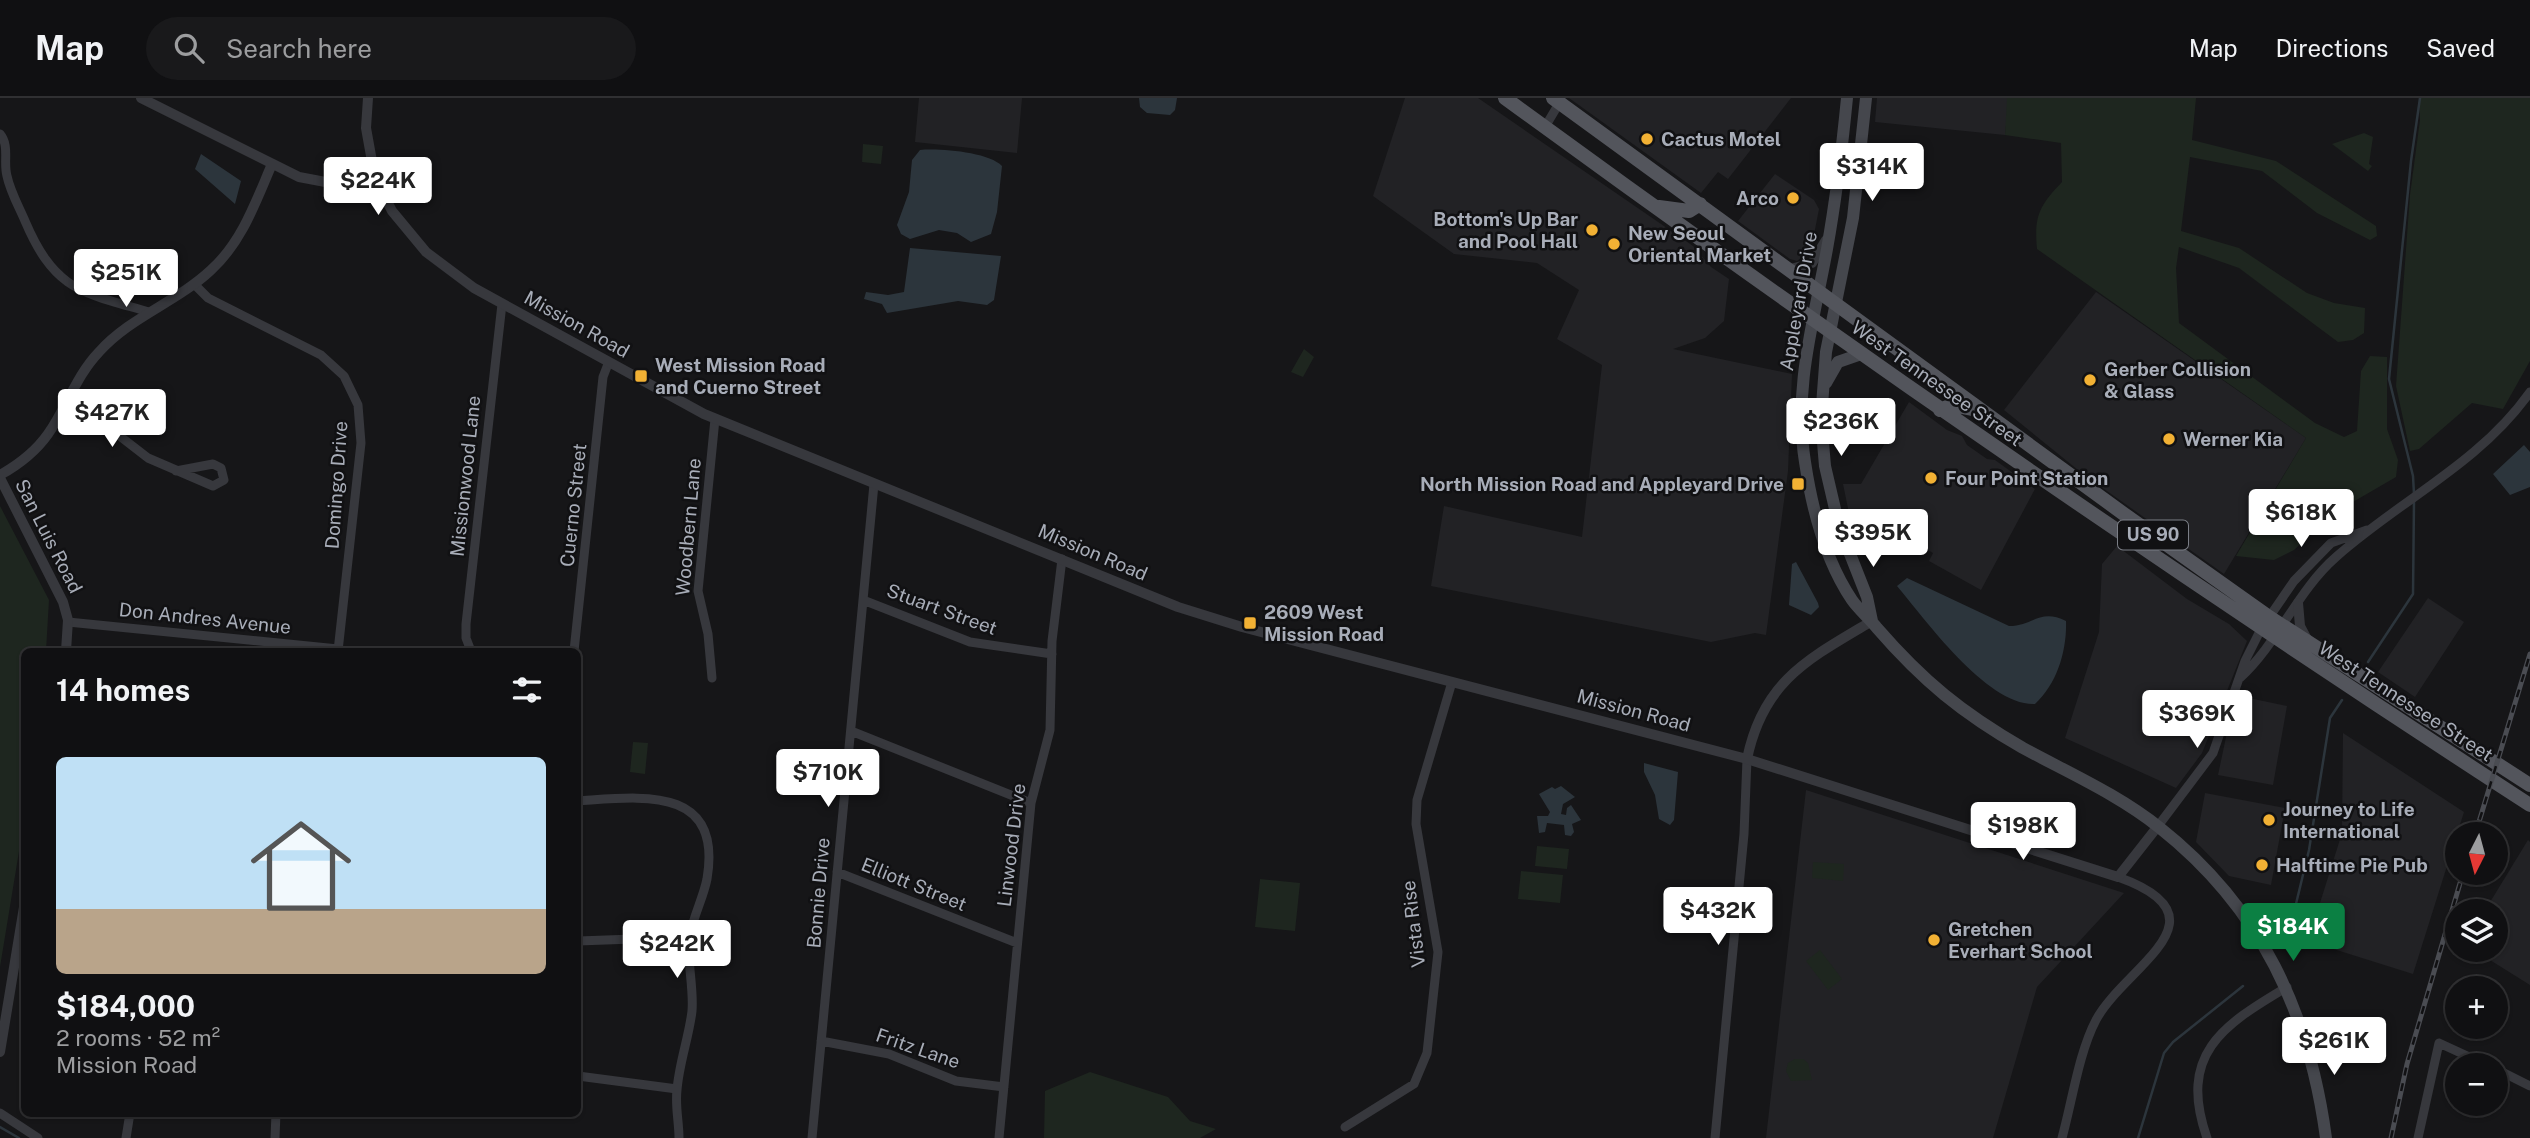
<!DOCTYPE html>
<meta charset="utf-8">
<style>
:root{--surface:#101012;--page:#19191b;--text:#f1f3f6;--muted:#9c9d9f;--line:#303032;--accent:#0b8043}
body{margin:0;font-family:"Public Sans",sans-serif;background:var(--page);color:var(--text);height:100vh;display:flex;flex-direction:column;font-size:26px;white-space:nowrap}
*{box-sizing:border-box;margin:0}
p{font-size:23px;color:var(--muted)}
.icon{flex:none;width:38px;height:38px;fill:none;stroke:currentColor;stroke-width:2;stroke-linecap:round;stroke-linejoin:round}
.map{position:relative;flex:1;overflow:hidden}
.sheet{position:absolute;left:21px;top:550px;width:560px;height:469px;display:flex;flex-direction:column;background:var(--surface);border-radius:10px;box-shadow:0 2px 5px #0004,0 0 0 2px var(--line)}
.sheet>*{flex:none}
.needle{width:46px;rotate:186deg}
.fabs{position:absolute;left:2445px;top:724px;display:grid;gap:14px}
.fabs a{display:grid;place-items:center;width:63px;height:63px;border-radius:50%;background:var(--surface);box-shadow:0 2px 5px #0004,0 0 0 2px var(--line);font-size:35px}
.price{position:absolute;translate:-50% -60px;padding:0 16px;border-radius:7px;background:#fff;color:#222;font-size:23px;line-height:46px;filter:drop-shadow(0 2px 4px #0008)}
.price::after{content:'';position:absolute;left:50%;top:42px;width:21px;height:16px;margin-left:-10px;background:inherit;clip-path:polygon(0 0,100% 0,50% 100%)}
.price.selected{background:var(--accent);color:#fff}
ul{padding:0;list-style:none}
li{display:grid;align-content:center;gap:14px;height:371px;padding:0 35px}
li span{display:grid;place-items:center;height:217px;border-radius:10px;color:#555}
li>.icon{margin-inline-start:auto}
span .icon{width:126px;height:126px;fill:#fffc;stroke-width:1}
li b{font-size:30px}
h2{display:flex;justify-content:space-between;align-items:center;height:84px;padding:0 35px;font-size:30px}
header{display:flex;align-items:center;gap:42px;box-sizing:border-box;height:98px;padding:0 35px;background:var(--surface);border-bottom:2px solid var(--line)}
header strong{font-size:33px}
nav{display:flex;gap:38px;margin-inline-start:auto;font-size:24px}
.search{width:490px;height:63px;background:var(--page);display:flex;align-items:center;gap:18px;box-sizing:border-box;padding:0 24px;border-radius:38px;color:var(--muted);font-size:26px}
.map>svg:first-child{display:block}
.built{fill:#222225}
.green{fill:#1e261f}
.water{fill:#2c353c}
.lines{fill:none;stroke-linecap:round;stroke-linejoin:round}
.stream{stroke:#2c353c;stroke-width:2.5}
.minor{stroke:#37383d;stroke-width:9}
.tertiary{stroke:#37383d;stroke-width:10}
.secondary{stroke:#45474d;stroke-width:12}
.primary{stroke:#53555c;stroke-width:14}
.rail-casing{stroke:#4a4c52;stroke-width:5}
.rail{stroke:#111113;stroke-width:2.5;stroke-dasharray:8;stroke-linecap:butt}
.poi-dot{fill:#f2b134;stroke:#111113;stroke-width:2.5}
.labels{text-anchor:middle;stroke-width:5;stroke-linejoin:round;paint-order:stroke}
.shield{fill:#111113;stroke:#7b7e86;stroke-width:2}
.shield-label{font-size:18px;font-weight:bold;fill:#a8adb8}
.poi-label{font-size:19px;font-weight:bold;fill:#a8adb8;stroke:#111113;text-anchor:start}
.street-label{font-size:19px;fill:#a8adb8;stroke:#111113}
</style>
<header>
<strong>Map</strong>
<div class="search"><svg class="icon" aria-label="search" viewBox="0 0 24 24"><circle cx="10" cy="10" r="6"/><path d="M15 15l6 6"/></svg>Search here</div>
<nav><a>Map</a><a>Directions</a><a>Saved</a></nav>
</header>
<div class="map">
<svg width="2530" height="1040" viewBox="0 0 2530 1040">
<rect width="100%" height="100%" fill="#161618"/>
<path class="built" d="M919,0H1022L1017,55L915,44Z
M1405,0H1478L1693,148L1711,169L1729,181L1724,223L1705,240L1673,251L1792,276L1788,373L1766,537L1755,535L1711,544L1431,488L1444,408L1582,439L1602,267L1557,241L1579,192L1537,165L1454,156L1373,98Z
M1569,0H1791L1728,81L1718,74L1701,95Z
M1877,0H2009L2005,37L1875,24Z
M1775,76L1814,102L1819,111L1811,152L1797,163L1790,161L1738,123Z
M2096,194L2306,340L2224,476L2083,376L2004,312Z
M1909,304L1947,332L1962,338L1967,347L1987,361L1995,362L2035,391L1981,492L1929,463L1933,455L1888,428L1851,425L1843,386H1861Z
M2117,448L2187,501L2229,526L2247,543L2202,655L2176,690L2065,640L2099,534L2102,466Z
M2428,500L2464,524L2415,599L2378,574Z
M2244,599L2287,608L2273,687L2218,677L2229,625Z
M2343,635L2464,714L2413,876L2308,843L2342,735Z
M1806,692L2124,795L2037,889L1993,1040H1766Z
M2205,695L2285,710L2271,787L2229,778L2196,744Z
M2528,742L2530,744V887L2474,852H2496V814H2484Z"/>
<path class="green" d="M2007,0H2196L2192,42L2276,63L2376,128L2377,138L2370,142L2317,115L2262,73L2190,59L2181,133L2239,150L2307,195L2334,205L2365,210L2364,235L2353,242L2338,244L2239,170L2179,149L2176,170L2179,225L2315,325L2344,339L2357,333L2361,273L2370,258L2387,259V331L2398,362L2396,379L2334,415L2294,452L2274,462L2236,458L2306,340L2037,151C2034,118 2039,108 2062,84L2061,45L2005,37Z
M2419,0H2530V263L2503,311L2472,305L2419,351L2410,353L2396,288L2410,97L2420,22Z
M2364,35L2373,39L2369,66L2372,68L2368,73L2332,46Z
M863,46L883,48L881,66L862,64Z
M1304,251L1314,259L1303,279L1291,274Z
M0,408L49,502L46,553H24V723L0,869Z
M633,644L648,645L645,676L630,674Z
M1537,748L1569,751L1567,771L1535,768Z
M1813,764L1844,766L1843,783L1812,780Z
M1521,773L1563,777L1560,805L1518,801Z
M1260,781L1300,785L1295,833L1255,829Z
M1820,852L1842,881L1828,892L1806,863Z
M1795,961H1803L1808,965L1812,982L1791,983L1786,973L1788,965Z
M1090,974L1168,999L1190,1023L1216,1031L1200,1040H1044L1045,993Z"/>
<path class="water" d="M1139,0H1177L1175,12L1170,17L1147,15L1140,9Z
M920,52C939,50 989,54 1002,68L997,114L991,136L971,144L957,135L939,132L910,141L901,136L897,127L909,94L912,62Z
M201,56L241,83L235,106L195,71Z
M910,150L1001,158L994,202L987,207L958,203L887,215L882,206L864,201L866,194L888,197L904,194Z
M2524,347L2530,354V389L2510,397L2493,376Z
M1796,464L1818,505L1819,509L1811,517L1789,507L1792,466Z
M1907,480L2009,528C2033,528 2040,510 2066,523C2067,553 2057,586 2035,606C1987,608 1925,521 1897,488Z
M1644,665L1678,674L1674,722L1670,727L1659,721L1655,697L1644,674Z
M1561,688L1575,699L1563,706L1561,716L1566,717L1567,710L1571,707L1581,722L1572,726L1574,734L1571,738L1565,737L1564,727L1547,725L1545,734L1539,735L1537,718H1548L1550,714L1539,696L1552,689L1555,691Z"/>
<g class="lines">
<path class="stream" d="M2414,396L2413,378L2389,281L2411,63L2420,0
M2368,564L2413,496L2414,403
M2288,839L2309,752L2330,620L2342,602
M0,1029L19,1040
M2138,1040L2164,955L2173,944L2243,888"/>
<path class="minor" d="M1545,29L1561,2
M0,36C10,48 3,64 7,78C10,93 19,109 25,123C55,193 81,194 149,214
M194,186L208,200L321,257L344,278L358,307L361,345L338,553
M68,298L148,360L213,388L224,382L221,370L213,366L176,373
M863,502L970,544L1052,556
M68,524L338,551
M471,553L466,540V526L502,206
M574,553L603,279L608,266
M712,580L708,536L698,493L715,321
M2240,580C2278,545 2297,493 2336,459C2400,402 2479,366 2530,294
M851,633L1031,705
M578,703C640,699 723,686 707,781C703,801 693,818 690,838C686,861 694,888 692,913C689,939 679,965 677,992C675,1008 679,1024 679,1040
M2158,728L2213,655L2245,563L2261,531L2294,483L2331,445L2367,432
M837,774L1017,845
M578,843L689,839
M821,943L889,956L956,983L1004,989
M2496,971L2530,988
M578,978L677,991
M0,1015L38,1040
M1345,1029L1414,986L1427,955L1438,854L1416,726L1417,702L1452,584
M126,1040L130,1015
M275,1040L276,1015
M812,1040L874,386
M999,1040L1031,705L1050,632L1052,543L1062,461
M1715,1040L1744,736L1747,661
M2062,1040C2072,1004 2079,954 2096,922C2124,869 2233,820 2118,779
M2207,1040C2178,957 2221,928 2287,889
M2418,1040L2439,945L2489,968"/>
<path class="tertiary" d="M141,0L299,79L336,86L375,80
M368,0L366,30L375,80L392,113L426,154L474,190L704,316L1178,509L1242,529L1747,661L2118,779L2158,728
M1791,171L1812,165L1826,142
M0,377C18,367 36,353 48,336C67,309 76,278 99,254C130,219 177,204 211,172C242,144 256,103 272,66
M0,380L63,504L68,522L66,553
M2298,505L2300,528L2308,543
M1747,661C1763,583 1808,561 1872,523
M0,954L24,809"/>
<path class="secondary" d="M1847,0C1842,51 1836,101 1827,151C1814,223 1793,290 1805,364C1812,411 1825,462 1852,502C1859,512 1869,520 1877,530C1923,583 1962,615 2023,650C2069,675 2119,697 2160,730C2261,810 2309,914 2326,1040
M1866,0L1853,120L1826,254L1821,321L1825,368L1839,428L1867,499L1872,523
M1826,285L1838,264L1861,256"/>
<path class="primary" d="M1505,0C1840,245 2182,481 2530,707
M1553,0L2128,419L2269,519L2530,687
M1659,109L1689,113L1700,106
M1940,312L1952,307L1977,312"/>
<g class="rail-casing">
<path id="rail" d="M2475,737L2530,556
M2391,1040L2407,966L2463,775"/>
</g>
<use href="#rail" class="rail"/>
</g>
<g class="poi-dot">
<circle cx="1647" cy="41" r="7"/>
<circle cx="1793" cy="100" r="7"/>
<circle cx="1592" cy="132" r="7"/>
<circle cx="1614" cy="146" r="7"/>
<rect x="634" y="271" width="14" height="14" rx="3.5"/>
<circle cx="2090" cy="282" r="7"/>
<circle cx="2169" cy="341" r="7"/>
<circle cx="1931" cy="380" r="7"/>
<rect x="1791" y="379" width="14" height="14" rx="3.5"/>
<rect x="1243" y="518" width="14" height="14" rx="3.5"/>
<circle cx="2269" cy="722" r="7"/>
<circle cx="2262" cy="767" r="7"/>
<circle cx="1934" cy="842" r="7"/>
</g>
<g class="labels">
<rect class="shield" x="2118" y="422.5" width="70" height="29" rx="5"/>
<g class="shield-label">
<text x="2153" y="443">US 90</text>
</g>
<g class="poi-label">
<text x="1661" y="48">Cactus Motel</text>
<text x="1779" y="107" text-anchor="end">Arco</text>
<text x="1578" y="128" text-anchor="end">Bottom's Up Bar<tspan x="1578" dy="22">and Pool Hall</tspan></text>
<text x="1628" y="142">New Seoul<tspan x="1628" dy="22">Oriental Market</tspan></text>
<text x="655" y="274">West Mission Road<tspan x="655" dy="22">and Cuerno Street</tspan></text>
<text x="2104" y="278">Gerber Collision<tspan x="2104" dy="22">&amp; Glass</tspan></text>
<text x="2183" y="348">Werner Kia</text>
<text x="1945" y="387">Four Point Station</text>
<text x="1784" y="393" text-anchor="end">North Mission Road and Appleyard Drive</text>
<text x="1264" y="521">2609 West<tspan x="1264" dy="22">Mission Road</tspan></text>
<text x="2283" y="718">Journey to Life<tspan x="2283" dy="22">International</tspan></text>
<text x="2276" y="774">Halftime Pie Pub</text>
<text x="1948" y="838">Gretchen<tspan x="1948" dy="22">Everhart School</tspan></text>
</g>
<g class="street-label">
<text transform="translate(1798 203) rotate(-80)" y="7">Appleyard Drive</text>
<text transform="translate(577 226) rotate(29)" y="7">Mission Road</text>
<text transform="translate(1937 285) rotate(35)" y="7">West Tennessee Street</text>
<text transform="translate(465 378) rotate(-84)" y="7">Missionwood Lane</text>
<text transform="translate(336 387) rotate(-86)" y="7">Domingo Drive</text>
<text transform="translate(573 407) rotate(-84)" y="7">Cuerno Street</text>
<text transform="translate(688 429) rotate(-85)" y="7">Woodbern Lane</text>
<text transform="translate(49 438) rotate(63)" y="7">San Luis Road</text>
<text transform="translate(1093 454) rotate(23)" y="7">Mission Road</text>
<text transform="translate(942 511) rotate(20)" y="7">Stuart Street</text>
<text transform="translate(205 520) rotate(6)" y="7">Don Andres Avenue</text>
<text transform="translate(2406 603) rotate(33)" y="7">West Tennessee Street</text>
<text transform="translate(1634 612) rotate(15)" y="7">Mission Road</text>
<text transform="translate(1011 747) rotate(-83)" y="7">Linwood Drive</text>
<text transform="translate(914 786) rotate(22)" y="7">Elliott Street</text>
<text transform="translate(818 795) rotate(-85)" y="7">Bonnie Drive</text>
<text transform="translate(1413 826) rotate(-97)" y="7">Vista Rise</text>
<text transform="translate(918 950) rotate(19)" y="7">Fritz Lane</text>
</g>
</g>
</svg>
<div class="fabs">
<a><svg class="needle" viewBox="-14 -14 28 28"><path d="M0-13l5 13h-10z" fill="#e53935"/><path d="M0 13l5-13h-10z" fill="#9c9d9f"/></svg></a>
<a><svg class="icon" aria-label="layers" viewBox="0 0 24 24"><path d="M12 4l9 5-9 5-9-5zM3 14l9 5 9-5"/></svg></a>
<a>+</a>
<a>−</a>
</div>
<b class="price" style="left:1872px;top:105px">$314K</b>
<b class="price" style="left:378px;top:119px">$224K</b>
<b class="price" style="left:126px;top:211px">$251K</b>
<b class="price" style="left:112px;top:351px">$427K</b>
<b class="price" style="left:1841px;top:360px">$236K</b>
<b class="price" style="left:2301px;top:451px">$618K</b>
<b class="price" style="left:1873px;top:471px">$395K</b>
<b class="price" style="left:2197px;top:652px">$369K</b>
<b class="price" style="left:828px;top:711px">$710K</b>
<b class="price" style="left:2023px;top:764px">$198K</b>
<b class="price" style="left:1718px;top:849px">$432K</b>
<b class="price selected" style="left:2293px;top:865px">$184K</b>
<b class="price" style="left:677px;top:882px">$242K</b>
<b class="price" style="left:2334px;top:979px">$261K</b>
<section class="sheet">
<h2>14 homes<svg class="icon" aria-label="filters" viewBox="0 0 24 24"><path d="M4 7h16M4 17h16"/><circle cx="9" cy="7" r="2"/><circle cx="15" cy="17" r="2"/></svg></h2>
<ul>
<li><span style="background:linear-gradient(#bfe0f5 70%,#b9a48a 0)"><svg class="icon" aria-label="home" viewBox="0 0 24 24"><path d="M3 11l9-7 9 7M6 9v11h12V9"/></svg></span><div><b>$184,000</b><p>2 rooms · 52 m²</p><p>Mission Road</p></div></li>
</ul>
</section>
</div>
